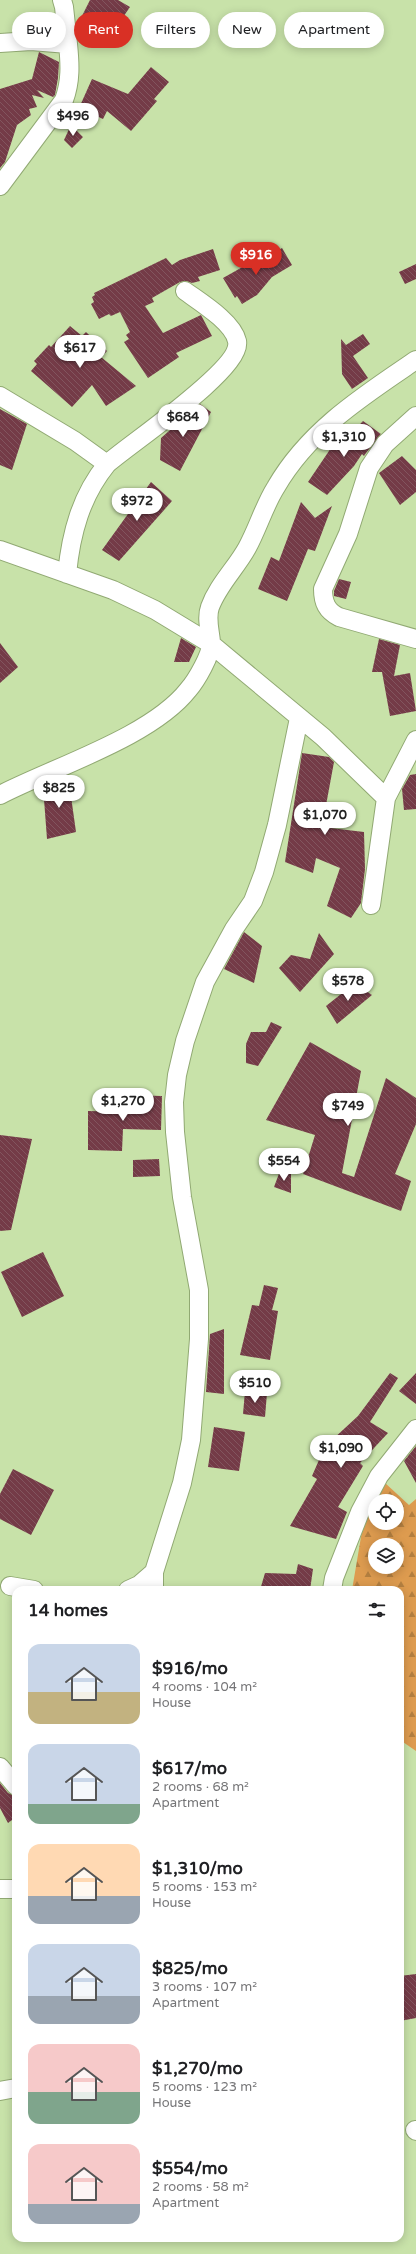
<!DOCTYPE html>
<meta charset="utf-8">
<style>
:root{--surface:#fff;--page:#f6f6f6;--text:#202124;--muted:#757577;--accent:#d93025}
body{margin:0;font-family:"Varela Round",sans-serif;background:var(--page);color:var(--text);height:100vh;display:flex;flex-direction:column;font-size:15px;white-space:nowrap}
*{box-sizing:border-box;margin:0}
p{font-size:13px;color:var(--muted)}
.icon{flex:none;width:22px;height:22px;fill:none;stroke:currentColor;stroke-width:2;stroke-linecap:round;stroke-linejoin:round}
.map{position:relative;flex:1;overflow:hidden}
.drawer{position:absolute;left:12px;top:1586px;width:392px;height:656px;display:flex;flex-direction:column;background:var(--surface);border-radius:12px;box-shadow:0 2px 10px #0003}
.drawer>*{flex:none}
.top-card{position:absolute;left:12px;top:12px;width:392px;height:36px;display:flex;gap:8px}
.fabs{position:absolute;left:368px;top:1494px;display:grid;gap:8px}
.fabs a{display:grid;place-items:center;width:36px;height:36px;border-radius:50%;background:var(--surface);box-shadow:0 2px 10px #0003;font-size:20px}
.price{position:absolute;translate:-50% -34px;padding:0 9px;border-radius:14px;background:#fff;color:#222;font-size:13px;line-height:26px;filter:drop-shadow(0 1px 2px #0008)}
.price::after{content:'';position:absolute;left:50%;top:24px;width:12px;height:9px;margin-left:-6px;background:inherit;clip-path:polygon(0 0,100% 0,50% 100%)}
.price.current{background:var(--accent);color:#fff}
ul{padding:0;list-style:none}
li{display:flex;align-items:center;gap:12px;height:100px;padding:0 16px}
li span{display:grid;place-items:center;flex:none;width:112px;height:80px;border-radius:12px;color:#555}
li>.icon{margin-inline-start:auto}
span .icon{width:48px;height:48px;fill:#fffc;stroke-width:1}
li b{font-size:17px}
h2{display:flex;justify-content:space-between;align-items:center;height:48px;padding:0 16px;font-size:17px}
.pill{padding:0 14px;border-radius:18px;background:var(--surface);box-shadow:0 2px 10px #0003;font-size:14px;line-height:36px}
.pill.current{background:var(--accent);color:#fff}
.map>svg:first-child{display:block}
.forest{fill:url(#forest-firs);fill-rule:evenodd}
.building{fill:url(#building-back-hatch)}
.lines{fill:none;stroke-linecap:round;stroke-linejoin:round}
.minor-casing{stroke:#91a973;stroke-width:20}
.minor{stroke:#fff;stroke-width:18}
</style>
<div class="map">
<svg width="416" height="2254" viewBox="0 0 416 2254">
<defs>
<pattern id="forest-firs" width="22" height="20" patternUnits="userSpaceOnUse"><rect width="22" height="20" fill="#dd9b4f"/><path d="M5 1l3.5 6h-7zM16 11l3.5 6h-7z" fill="#b37f40"/></pattern>
<pattern id="building-back-hatch" width="6" height="6" patternUnits="userSpaceOnUse"><rect width="6" height="6" fill="#743b47"/><path d="M-1 5l2 2M0 0l6 6M5-1l2 2" fill="none" stroke="#82555e"/></pattern>
</defs>
<rect width="100%" height="100%" fill="#c8e2a9"/>
<path class="forest" d="M384,1482L409,1505L416,1499V1751L400,1740V1590H352L362,1531L375,1502V1523H397V1501H375ZM375,1545H397V1567H375Z"/>
<path class="building" d="M90,0H118L130,7L119,23L110,17L101,31L81,18Z
M39,52L59,62L58,78L55,95L53,97L37,90L44,98L32,95L37,107L29,109L31,115L17,125L5,162L0,168V89L32,79Z
M151,67L169,82L154,99L157,101L131,131L107,111L103,119L79,108L92,79L128,94Z
M71,125L83,137L72,148L64,140Z
M282,248L292,265L272,277L257,295L242,304L237,296L235,298L223,278L255,260L257,263Z
M213,249L220,270L198,277L200,281L192,283L186,281L180,282L152,298L154,302L145,306L163,333L201,315L212,336L176,353L179,357L148,378L124,342L129,339L126,335L130,332L120,312L111,316L109,314L99,319L91,304L94,302L92,297L95,295L94,293L166,258L172,265L180,260Z
M416,264V279L405,284L399,272Z
M70,326L82,336L86,332L107,351L101,357L136,386L106,406L92,385L72,407L31,371L37,364L34,361L49,345L51,347Z
M363,334L370,344L353,356L368,378L352,389L342,374L341,339L346,345Z
M200,404L211,412L180,471L160,460L161,438Z
M0,409L27,424L12,470L0,465Z
M363,421L381,434L366,453L364,456L362,454L354,466L327,495L308,482L333,445L337,449Z
M402,456L416,470V492L400,505L379,473Z
M151,482L172,501L119,561L102,550Z
M301,502L315,518L332,506L315,551L308,549L287,601L258,589L271,557L279,561Z
M339,579L351,582L346,599L334,596V591Z
M181,638L196,647L189,662H174Z
M379,639L400,645L394,676L410,673L416,711L390,716L382,672H372Z
M0,643L18,667L0,683Z
M302,753L329,757L334,762L322,827L364,832L365,869L361,903L351,918L327,906L340,868L316,858L313,873L285,862Z
M416,774V809L404,810L402,789L410,775Z
M68,775L76,832L47,839L43,786Z
M244,932L262,946L254,983L224,969Z
M319,933L334,954L300,992L279,968L291,955L310,959Z
M355,983L372,995L337,1024L326,1006Z
M271,1022L282,1027L258,1066L246,1063V1044L251,1032H266Z
M310,1042L361,1071L342,1173L354,1177L386,1078L416,1098V1124L395,1174L411,1181L401,1211L303,1174L315,1135L266,1120Z
M127,1095L162,1096L161,1130L123,1129L122,1151L88,1150V1111L126,1112Z
M0,1135L32,1139L11,1230L0,1231Z
M159,1159L160,1176L133,1177V1160Z
M280,1171L291,1174V1193L274,1187Z
M43,1252L64,1296L22,1317L1,1272Z
M264,1285L278,1288L272,1310L278,1311L270,1360L240,1355L252,1305L259,1306Z
M224,1329V1394L206,1392L210,1334Z
M390,1373L398,1378L370,1422L388,1433L360,1463L363,1466L338,1507L347,1512L336,1539L290,1526L317,1479L312,1476L329,1437L332,1440L358,1416Z
M416,1373V1404L399,1391Z
M245,1391L267,1393L265,1417L243,1414Z
M214,1427L245,1432L239,1471L208,1467Z
M416,1446V1483L404,1461Z
M13,1469L54,1490L31,1535L0,1519V1494Z
M298,1564L313,1569L310,1590H260L265,1573L296,1574Z
M0,1783L8,1793L16,1796V1817L8,1823L0,1808Z
M416,1974V2018L400,2021V1976Z"/>
<g class="lines">
<g class="minor-casing">
<path id="minor" d="M62,0L64,7L68,44
M0,43L31,41L68,44C70,64 71,81 64,100L0,186
M0,396L75,441L107,464C81,496 71,533 67,574
M416,416L385,444L369,468L348,534L323,589C323,603 327,611 339,617L416,639
M107,464C129,444 243,369 237,341C233,322 200,302 185,291
M0,550L113,590L155,610L211,644L323,737L386,798L416,740
M0,795C54,767 151,737 188,690C196,681 212,654 211,642C210,630 206,618 210,607C218,585 236,568 247,548C258,528 264,506 276,487C309,430 363,396 416,360
M371,905L386,798
M10,1586L34,1590
M128,1590L139,1585L154,1572
M154,1590V1572L182,1483L191,1440L199,1339V1290L182,1197L175,1132L174,1102L177,1075L185,1041L205,982L234,929L253,901L264,872L277,825L299,718
M332,1590L334,1578L360,1512L379,1476L416,1429
M0,1767L16,1786
M0,1889H16
M0,2091L16,2088
M415,2130L416,2131"/>
</g>
<use href="#minor" class="minor"/>
</g>
</svg>
<div class="fabs">
<a><svg class="icon" aria-label="locate" viewBox="0 0 24 24"><circle cx="12" cy="12" r="6"/><path d="M12 2v4M12 18v4M2 12h4M18 12h4"/></svg></a>
<a><svg class="icon" aria-label="layers" viewBox="0 0 24 24"><path d="M12 4l9 5-9 5-9-5zM3 14l9 5 9-5"/></svg></a>
</div>
<b class="price" style="left:73px;top:137px">$496</b>
<b class="price current" style="left:256px;top:276px">$916</b>
<b class="price" style="left:80px;top:369px">$617</b>
<b class="price" style="left:183px;top:438px">$684</b>
<b class="price" style="left:344px;top:458px">$1,310</b>
<b class="price" style="left:137px;top:522px">$972</b>
<b class="price" style="left:59px;top:809px">$825</b>
<b class="price" style="left:325px;top:836px">$1,070</b>
<b class="price" style="left:348px;top:1002px">$578</b>
<b class="price" style="left:123px;top:1122px">$1,270</b>
<b class="price" style="left:348px;top:1127px">$749</b>
<b class="price" style="left:284px;top:1182px">$554</b>
<b class="price" style="left:255px;top:1404px">$510</b>
<b class="price" style="left:341px;top:1469px">$1,090</b>
<div class="top-card">
<a class="pill">Buy</a>
<a class="pill current">Rent</a>
<a class="pill">Filters</a>
<a class="pill">New</a>
<a class="pill">Apartment</a>
</div>
<section class="drawer">
<h2>14 homes<svg class="icon" aria-label="filters" viewBox="0 0 24 24"><path d="M4 7h16M4 17h16"/><circle cx="9" cy="7" r="2"/><circle cx="15" cy="17" r="2"/></svg></h2>
<ul>
<li><span style="background:linear-gradient(#c9d6e8 60%,#c2b280 0)"><svg class="icon" aria-label="home" viewBox="0 0 24 24"><path d="M3 11l9-7 9 7M6 9v11h12V9"/></svg></span><div><b>$916/mo</b><p>4 rooms · 104 m²</p><p>House</p></div></li>
<li><span style="background:linear-gradient(#c9d6e8 75%,#7fa58c 0)"><svg class="icon" aria-label="home" viewBox="0 0 24 24"><path d="M3 11l9-7 9 7M6 9v11h12V9"/></svg></span><div><b>$617/mo</b><p>2 rooms · 68 m²</p><p>Apartment</p></div></li>
<li><span style="background:linear-gradient(#ffd9b3 65%,#9aa5b1 0)"><svg class="icon" aria-label="home" viewBox="0 0 24 24"><path d="M3 11l9-7 9 7M6 9v11h12V9"/></svg></span><div><b>$1,310/mo</b><p>5 rooms · 153 m²</p><p>House</p></div></li>
<li><span style="background:linear-gradient(#c9d6e8 65%,#9aa5b1 0)"><svg class="icon" aria-label="home" viewBox="0 0 24 24"><path d="M3 11l9-7 9 7M6 9v11h12V9"/></svg></span><div><b>$825/mo</b><p>3 rooms · 107 m²</p><p>Apartment</p></div></li>
<li><span style="background:linear-gradient(#f6c9c9 60%,#7fa58c 0)"><svg class="icon" aria-label="home" viewBox="0 0 24 24"><path d="M3 11l9-7 9 7M6 9v11h12V9"/></svg></span><div><b>$1,270/mo</b><p>5 rooms · 123 m²</p><p>House</p></div></li>
<li><span style="background:linear-gradient(#f6c9c9 75%,#9aa5b1 0)"><svg class="icon" aria-label="home" viewBox="0 0 24 24"><path d="M3 11l9-7 9 7M6 9v11h12V9"/></svg></span><div><b>$554/mo</b><p>2 rooms · 58 m²</p><p>Apartment</p></div></li>
</ul>
</section>
</div>
